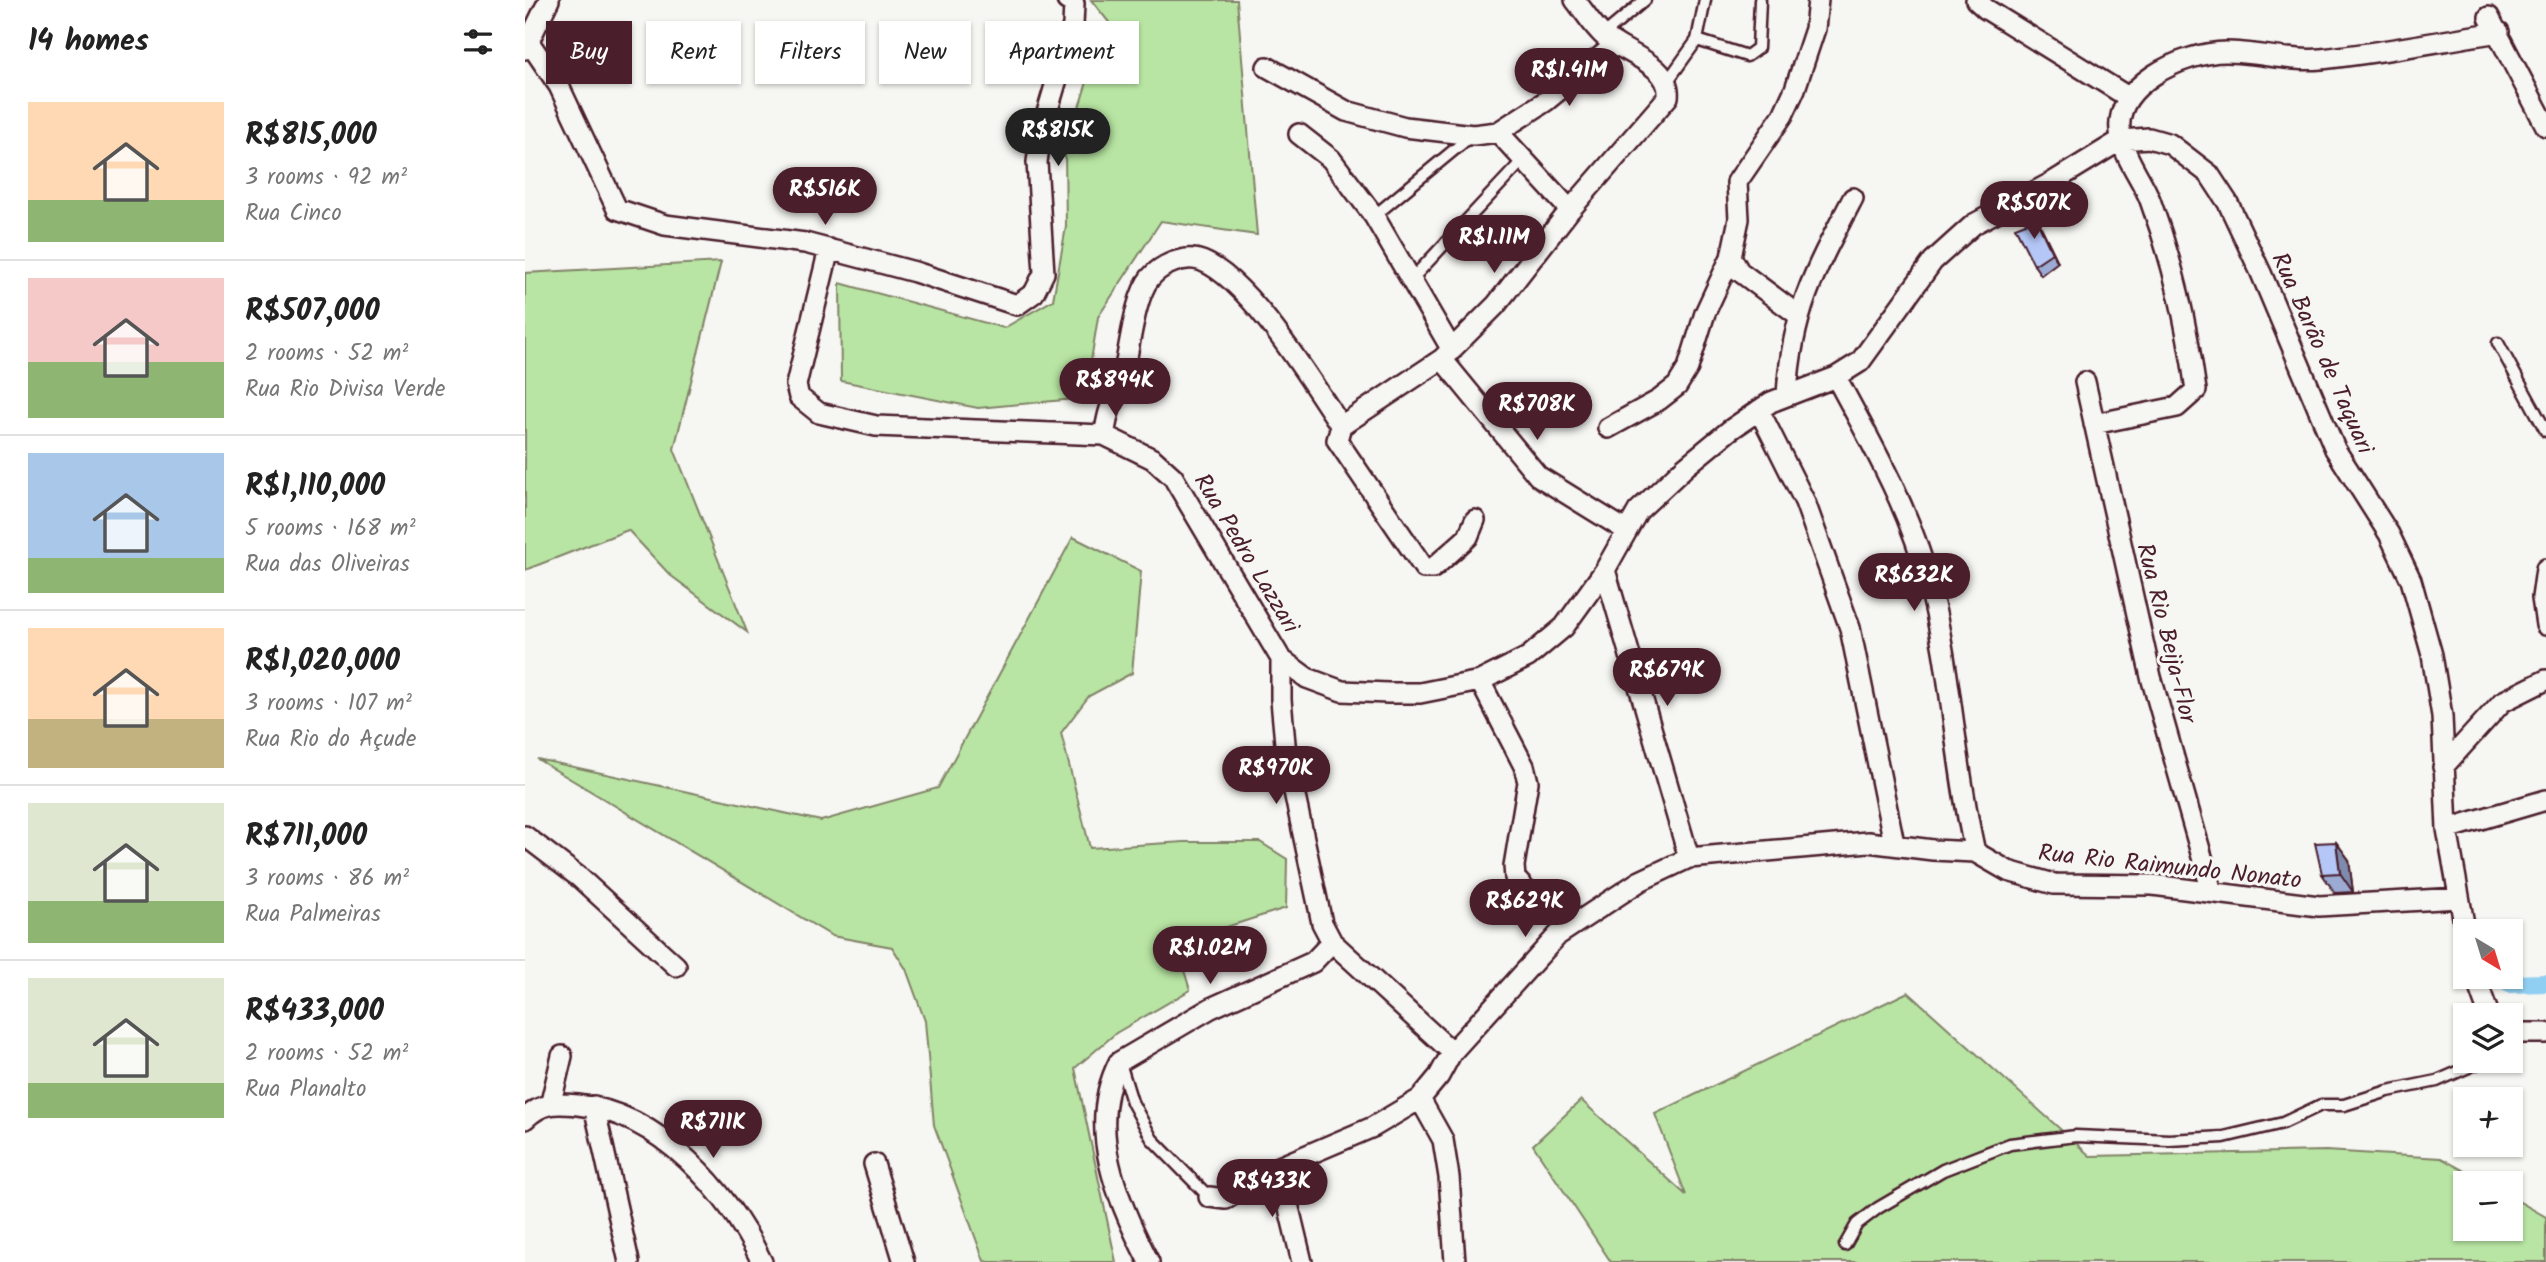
<!DOCTYPE html>
<meta charset="utf-8">
<style>
:root{--surface:#fff;--page:#f2f2f2;--text:#222;--muted:#767676;--line:#e0e0e0;--accent:#4a1f2b}
body{margin:0;font-family:Kalam,sans-serif;background:var(--page);color:var(--text);height:100vh;display:flex;flex-direction:column;font-size:26px;white-space:nowrap}
*{box-sizing:border-box;margin:0}
p{font-size:23px;color:var(--muted)}
.icon{flex:none;width:38px;height:38px;fill:none;stroke:currentColor;stroke-width:2;stroke-linecap:round;stroke-linejoin:round}
.map{position:relative;flex:1;overflow:hidden}
.side{display:flex;flex-direction:column;background:var(--surface);width:525px}
.side>*{flex:none}
.banner{position:absolute;left:21px;top:21px;width:665px;height:63px;display:flex;gap:14px}
.needle{width:46px;rotate:142deg}
.buttons{position:absolute;left:1928px;top:919px;display:grid;gap:14px}
.buttons a{display:grid;place-items:center;width:70px;height:70px;border-radius:0px;background:var(--surface);box-shadow:0 2px 5px #0004;font-size:35px}
.price{position:absolute;translate:-50% -60px;padding:0 16px;border-radius:24px;background:var(--accent);color:#fff;font-size:23px;line-height:46px;filter:drop-shadow(0 2px 4px #0008)}
.price::after{content:'';position:absolute;left:50%;top:42px;width:21px;height:16px;margin-left:-10px;background:inherit;clip-path:polygon(0 0,100% 0,50% 100%)}
.price.current{background:#222;color:#fff}
ul{padding:0;list-style:none}
li{display:flex;align-items:center;gap:21px;height:175px;padding:0 28px}
li+li{border-top:2px solid var(--line)}
li span{display:grid;place-items:center;flex:none;width:196px;height:140px;border-radius:0px;color:#555}
li>.icon{margin-inline-start:auto}
span .icon{width:84px;height:84px;fill:#fffc;stroke-width:1}
li b{font-size:30px}
h2{display:flex;justify-content:space-between;align-items:center;height:84px;padding:0 28px;font-size:30px}
.tag{padding:0 24px;border-radius:0px;background:var(--surface);box-shadow:0 2px 5px #0004;font-size:24px;line-height:63px}
.tag.current{background:var(--accent);color:#fff}
main{display:flex;flex:1;min-height:0}
.map>svg:first-child{display:block}
.green{fill:#b8e5a3;stroke:#818267;stroke-width:2}
.lines{fill:none;stroke-linecap:round;stroke-linejoin:round}
.canal{stroke:#91cff2;stroke-width:18}
.lane-casing{stroke:#4a1f2b;stroke-width:15}
.street-casing{stroke:#4a1f2b;stroke-width:24}
.lane{stroke:#f6f6f2;stroke-width:10}
.street{stroke:#f6f6f2;stroke-width:19}
.wall{fill:#9babd4;stroke:#4a1f2b;stroke-width:2}
.shaded-wall{fill:#7e8bad;stroke:#4a1f2b;stroke-width:2}
.building{fill:#b4c7f7;stroke:#4a1f2b;stroke-width:2}
.labels{text-anchor:middle;stroke-width:6;stroke-linejoin:round;paint-order:stroke}
.street-label{font-size:24px;fill:#4a1f2b;stroke:#f6f6f2}
</style>
<main>
<section class="side">
<h2>14 homes<svg class="icon" aria-label="filters" viewBox="0 0 24 24"><path d="M4 7h16M4 17h16"/><circle cx="9" cy="7" r="2"/><circle cx="15" cy="17" r="2"/></svg></h2>
<ul>
<li><span style="background:linear-gradient(#ffd9b3 70%,#8fb573 0)"><svg class="icon" aria-label="home" viewBox="0 0 24 24"><path d="M3 11l9-7 9 7M6 9v11h12V9"/></svg></span><div><b>R$815,000</b><p>3 rooms · 92 m²</p><p>Rua Cinco</p></div></li>
<li><span style="background:linear-gradient(#f6c9c9 60%,#8fb573 0)"><svg class="icon" aria-label="home" viewBox="0 0 24 24"><path d="M3 11l9-7 9 7M6 9v11h12V9"/></svg></span><div><b>R$507,000</b><p>2 rooms · 52 m²</p><p>Rua Rio Divisa Verde</p></div></li>
<li><span style="background:linear-gradient(#a9c7e8 75%,#8fb573 0)"><svg class="icon" aria-label="home" viewBox="0 0 24 24"><path d="M3 11l9-7 9 7M6 9v11h12V9"/></svg></span><div><b>R$1,110,000</b><p>5 rooms · 168 m²</p><p>Rua das Oliveiras</p></div></li>
<li><span style="background:linear-gradient(#ffd9b3 65%,#c2b280 0)"><svg class="icon" aria-label="home" viewBox="0 0 24 24"><path d="M3 11l9-7 9 7M6 9v11h12V9"/></svg></span><div><b>R$1,020,000</b><p>3 rooms · 107 m²</p><p>Rua Rio do Açude</p></div></li>
<li><span style="background:linear-gradient(#dfe7d0 70%,#8fb573 0)"><svg class="icon" aria-label="home" viewBox="0 0 24 24"><path d="M3 11l9-7 9 7M6 9v11h12V9"/></svg></span><div><b>R$711,000</b><p>3 rooms · 86 m²</p><p>Rua Palmeiras</p></div></li>
<li><span style="background:linear-gradient(#dfe7d0 75%,#8fb573 0)"><svg class="icon" aria-label="home" viewBox="0 0 24 24"><path d="M3 11l9-7 9 7M6 9v11h12V9"/></svg></span><div><b>R$433,000</b><p>2 rooms · 52 m²</p><p>Rua Planalto</p></div></li>
</ul>
</section>
<div class="map">
<svg width="2021" height="1262" viewBox="0 0 2021 1262">
<rect width="100%" height="100%" fill="#f6f6f2"/>
<filter id="ink" filterUnits="userSpaceOnUse"><feTurbulence type="fractalNoise" baseFrequency=".0143" numOctaves="2"/><feDisplacementMap in="SourceGraphic" scale="14" xChannelSelector="R" yChannelSelector="G"/><feConvolveMatrix kernelMatrix="1 2 1 2 8 2 1 2 1" color-interpolation-filters="sRGB"/></filter>
<g filter="url(#ink)">
<path class="green" d="M566,0H712L732,235L636,221L573,317L560,398L453,408L316,381L315,283L479,328L528,300L541,227L540,152L562,82L587,26Z
M196,262L149,449L222,632L145,575L103,530L0,570V273Z
M548,537L616,571L607,673L564,696L536,733L565,848L659,842H735L762,859L761,908L667,938L659,970L665,990L591,1033L550,1068L591,1262H464L459,1261L409,1125L400,1021L381,969L367,947L307,936L12,759L296,821L413,788Z
M1383,992L1565,1156L1801,1151L1916,1158L1961,1183H1941V1228H1986V1197L2021,1217V1262H1086L1008,1145L1056,1100L1161,1195L1130,1114Z"/>
<g class="lines">
<path class="canal" d="M1985,984L2021,983"/>
<g class="lane-casing">
<path id="lane" d="M1078,35L1120,0
M1172,40L1222,56L1233,48L1235,0
M1142,82L1172,40L1180,0
M849,216L946,136
M885,281L999,159
M1973,343L2021,431
M595,1063L607,1102L627,1139L684,1197
M1320,1245L1332,1224L1353,1208L1418,1170L1485,1144L1551,1136L1644,1140L1699,1137L1758,1123L1796,1105H1819L1863,1091L1912,1081L1960,1060"/>
</g>
<g class="street-casing">
<path id="street" d="M1451,0L1461,9L1603,97
M1964,17L2021,126
M4,42L34,86L92,209L140,225L280,243L390,272L492,305L509,293L519,273L512,162L516,133L548,25L549,4L542,0
M0,49L24,0
M742,67L821,111L880,127L948,135L973,132L1021,101L1091,44
M973,132L1045,210
M774,134L806,159L849,216L927,350
M1596,140L1624,138L1645,144L1684,174L1703,203L1736,273L1810,449L1864,534L1886,580L1907,655L1917,716L1922,829L1941,935
M304,249L271,385L274,397L294,413L351,426L579,435L628,459L648,477L756,659L782,678L817,691L863,693H895L955,681L1003,657L1039,627L1080,570L1113,511L1160,467L1205,430L1246,402L1311,377L1335,362L1408,261L1449,224L1526,183L1596,140
M1273,315L1214,271L1206,257L1214,219L1212,182L1258,115L1270,89L1290,29L1293,0
M917,359L1013,476L1102,531
M1311,377C1346,442 1384,508 1403,580C1427,669 1429,762 1450,852
M1560,382L1626,677L1687,892
M1262,394C1267,311 1290,270 1328,198
M1234,410L1280,502L1325,628L1369,843
M1569,424L1652,407L1671,390C1661,321 1649,265 1625,200C1617,179 1600,159 1596,137C1584,86 1659,52 1701,52C1732,52 1766,62 1796,59C1856,53 1915,41 1974,32
M1083,428L1134,400L1152,386L1163,368L1180,313L1206,257
M579,435C581,427 582,417 585,409C588,401 594,394 596,385C604,357 608,299 625,278C636,265 660,254 677,261C725,280 787,383 816,426
M950,520L943,537L908,568H899L812,440L816,426L917,359L971,305L1045,210L1143,97C1147,64 1097,53 1078,35C1067,25 1059,11 1050,0
M2021,569L2017,598L2021,625
M1080,570L1164,858
M756,659V700L761,754L797,923L807,942L927,1052
M955,681L999,766L1003,782L989,866L990,878L1011,902
M1918,767L1977,702L2021,680
M1922,829L2021,800
M0,836L55,878L151,966
M1950,976L1964,1015
M1986,1033H2021
M895,1099L918,1140L924,1177L930,1262
M26,1102L37,1056
M69,1106L104,1262
M0,1119C17,1102 30,1103 53,1105C135,1113 203,1192 237,1262
M349,1164L379,1262
M754,1167L777,1262
M684,1197L701,1199L754,1167L848,1127L895,1099L914,1076L927,1052L1033,935L1115,881L1164,858L1343,842L1408,850L1450,852L1483,871L1529,884L1628,885L1794,906L1934,898
M624,1262C593,1202 560,1128 594,1062L686,1008L788,962L807,942"/>
</g>
<use href="#lane" class="lane"/>
<use href="#street" class="street"/>
</g>
<path class="wall" d="M1517,229L1533,262L1516,275L1509,265Z
M1811,842L1824,860L1828,892L1810,893L1797,874Z"/>
<path class="shaded-wall" d="M1511,219L1517,229L1533,262L1527,253Z
M1811,842L1824,860L1828,892L1815,873Z"/>
<path class="building" d="M1511,219L1527,253L1509,265L1490,227Z
M1811,842L1815,873L1797,874L1790,843Z"/>
</g>
<g class="labels">
<g class="street-label">
<text transform="translate(1798 353) rotate(66)" y="8">Rua Barão de Taquari</text>
<text transform="translate(722 553) rotate(59)" y="8">Rua Pedro Lazzari</text>
<text transform="translate(1642 633) rotate(76)" y="8">Rua Rio Beija-Flor</text>
<text transform="translate(1645 866) rotate(6)" y="8">Rua Rio Raimundo Nonato</text>
</g>
</g>
</svg>
<div class="buttons">
<a><svg class="needle" viewBox="-14 -14 28 28"><path d="M0-13l5 13h-10z" fill="#e53935"/><path d="M0 13l5-13h-10z" fill="#767676"/></svg></a>
<a><svg class="icon" aria-label="layers" viewBox="0 0 24 24"><path d="M12 4l9 5-9 5-9-5zM3 14l9 5 9-5"/></svg></a>
<a>+</a>
<a>−</a>
</div>
<b class="price" style="left:1044px;top:108px">R$1.41M</b>
<b class="price current" style="left:533px;top:168px">R$815K</b>
<b class="price" style="left:300px;top:227px">R$516K</b>
<b class="price" style="left:1509px;top:241px">R$507K</b>
<b class="price" style="left:969px;top:275px">R$1.11M</b>
<b class="price" style="left:590px;top:418px">R$894K</b>
<b class="price" style="left:1012px;top:442px">R$708K</b>
<b class="price" style="left:1389px;top:613px">R$632K</b>
<b class="price" style="left:1142px;top:708px">R$679K</b>
<b class="price" style="left:751px;top:806px">R$970K</b>
<b class="price" style="left:1000px;top:939px">R$629K</b>
<b class="price" style="left:685px;top:986px">R$1.02M</b>
<b class="price" style="left:188px;top:1160px">R$711K</b>
<b class="price" style="left:747px;top:1219px">R$433K</b>
<div class="banner">
<a class="tag current">Buy</a>
<a class="tag">Rent</a>
<a class="tag">Filters</a>
<a class="tag">New</a>
<a class="tag">Apartment</a>
</div>
</div>
</main>
